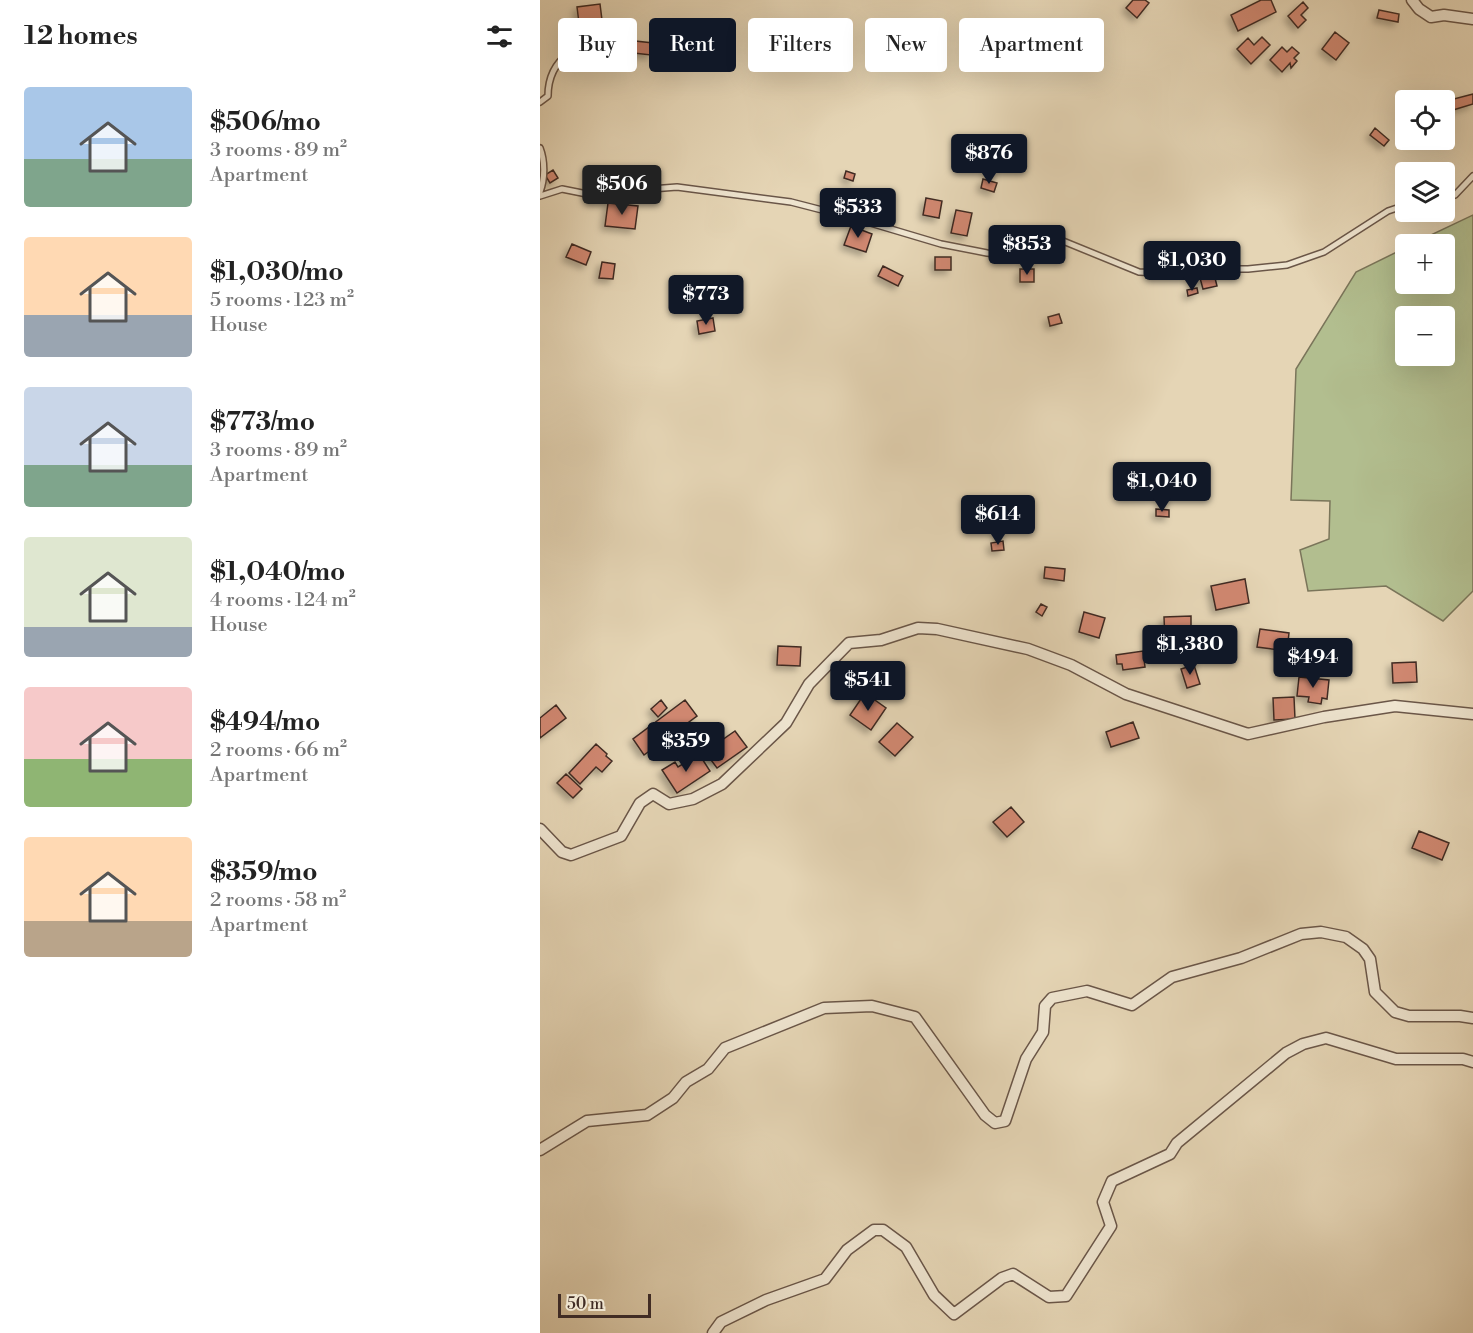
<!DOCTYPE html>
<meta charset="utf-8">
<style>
:root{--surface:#fff;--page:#f6f6f6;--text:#222;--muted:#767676;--accent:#111827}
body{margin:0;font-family:"Libre Bodoni",serif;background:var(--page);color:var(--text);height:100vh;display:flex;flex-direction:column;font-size:22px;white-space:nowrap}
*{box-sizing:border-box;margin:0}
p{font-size:20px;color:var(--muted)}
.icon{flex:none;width:33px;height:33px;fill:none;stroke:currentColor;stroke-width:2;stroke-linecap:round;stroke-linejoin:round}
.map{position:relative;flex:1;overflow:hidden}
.side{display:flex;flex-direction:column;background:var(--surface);width:540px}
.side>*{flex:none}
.hud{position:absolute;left:18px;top:18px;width:570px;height:54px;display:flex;gap:12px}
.tools{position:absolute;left:855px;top:90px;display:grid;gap:12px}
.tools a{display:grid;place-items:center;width:60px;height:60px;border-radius:6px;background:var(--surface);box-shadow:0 6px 24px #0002;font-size:30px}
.scale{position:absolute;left:18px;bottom:15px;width:93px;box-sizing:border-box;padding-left:6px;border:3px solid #412c24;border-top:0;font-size:16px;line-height:21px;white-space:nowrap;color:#412c24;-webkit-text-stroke:4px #eee4cf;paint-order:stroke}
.price{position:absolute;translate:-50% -51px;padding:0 14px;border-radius:6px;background:var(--accent);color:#fff;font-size:20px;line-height:39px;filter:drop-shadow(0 2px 3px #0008)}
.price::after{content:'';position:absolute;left:50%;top:36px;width:18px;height:14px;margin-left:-9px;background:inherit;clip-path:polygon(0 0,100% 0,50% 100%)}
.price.current{background:#222;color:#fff}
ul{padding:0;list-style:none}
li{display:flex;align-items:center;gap:18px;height:150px;padding:0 24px}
li span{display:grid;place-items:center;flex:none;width:168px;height:120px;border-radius:6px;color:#555}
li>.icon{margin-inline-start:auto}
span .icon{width:72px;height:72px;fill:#fffc;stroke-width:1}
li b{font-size:26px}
h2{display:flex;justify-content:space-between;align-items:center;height:72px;padding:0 24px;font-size:26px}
.chip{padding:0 21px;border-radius:6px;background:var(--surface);box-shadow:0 6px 24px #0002;font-size:21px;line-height:54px}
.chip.current{background:var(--accent);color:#fff}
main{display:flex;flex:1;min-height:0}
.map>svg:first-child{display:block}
.green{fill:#b2be8f;stroke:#7a755a;stroke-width:1.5;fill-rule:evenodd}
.building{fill:#cf876f;stroke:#412c24;stroke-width:1.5;filter:url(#shadow)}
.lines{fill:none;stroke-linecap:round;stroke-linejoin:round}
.lane-casing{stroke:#6a5648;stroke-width:8}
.street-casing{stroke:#6a5648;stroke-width:13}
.lane{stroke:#eee4cf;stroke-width:5}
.street{stroke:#eee4cf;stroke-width:10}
</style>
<main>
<section class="side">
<h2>12 homes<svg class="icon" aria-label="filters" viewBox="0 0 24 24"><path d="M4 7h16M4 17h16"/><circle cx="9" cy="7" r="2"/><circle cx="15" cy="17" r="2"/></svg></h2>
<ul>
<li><span style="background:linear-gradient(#a9c7e8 60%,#7fa58c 0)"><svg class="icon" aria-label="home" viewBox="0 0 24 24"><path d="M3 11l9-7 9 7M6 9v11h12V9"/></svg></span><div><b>$506/mo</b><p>3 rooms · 89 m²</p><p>Apartment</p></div></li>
<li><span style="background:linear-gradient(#ffd9b3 65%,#9aa5b1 0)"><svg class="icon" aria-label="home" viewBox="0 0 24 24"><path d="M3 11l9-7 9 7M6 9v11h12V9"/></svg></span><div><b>$1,030/mo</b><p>5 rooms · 123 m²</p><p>House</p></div></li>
<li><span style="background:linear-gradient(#c9d6e8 65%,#7fa58c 0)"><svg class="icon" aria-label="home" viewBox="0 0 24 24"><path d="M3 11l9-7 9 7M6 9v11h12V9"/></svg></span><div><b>$773/mo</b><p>3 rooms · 89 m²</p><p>Apartment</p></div></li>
<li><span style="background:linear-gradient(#dfe7d0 75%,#9aa5b1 0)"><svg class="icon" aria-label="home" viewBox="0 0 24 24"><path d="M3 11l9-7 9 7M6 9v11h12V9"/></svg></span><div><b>$1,040/mo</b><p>4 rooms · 124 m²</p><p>House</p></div></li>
<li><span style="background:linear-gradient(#f6c9c9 60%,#8fb573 0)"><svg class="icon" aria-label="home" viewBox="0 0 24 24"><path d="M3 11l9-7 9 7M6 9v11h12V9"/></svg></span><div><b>$494/mo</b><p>2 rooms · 66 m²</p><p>Apartment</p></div></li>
<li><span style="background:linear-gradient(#ffd9b3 70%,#b9a48a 0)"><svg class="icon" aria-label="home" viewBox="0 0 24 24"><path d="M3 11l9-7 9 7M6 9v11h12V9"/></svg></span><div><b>$359/mo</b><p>2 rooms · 58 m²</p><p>Apartment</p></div></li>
</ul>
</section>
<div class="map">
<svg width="933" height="1333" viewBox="0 0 933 1333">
<defs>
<filter id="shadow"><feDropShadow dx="-4" dy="4" stdDeviation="3" flood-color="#0004"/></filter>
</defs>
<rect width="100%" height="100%" fill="#e5d5b5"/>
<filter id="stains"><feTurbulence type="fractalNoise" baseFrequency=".00333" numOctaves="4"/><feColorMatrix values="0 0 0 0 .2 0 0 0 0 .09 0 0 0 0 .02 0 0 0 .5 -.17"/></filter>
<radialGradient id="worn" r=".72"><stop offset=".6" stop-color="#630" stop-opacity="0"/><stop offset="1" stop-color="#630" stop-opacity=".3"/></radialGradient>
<path class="green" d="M933,215V591L903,621L846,586L768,591L760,550L789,539L790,501L751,500L756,369L816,272L865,248L866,284H904V244H872ZM866,316H904V356H866Z"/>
<path class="building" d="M593,0H605L609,3L597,18L586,8Z
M721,0H731L736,12L698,31L691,15Z
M763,2L768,8L761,15L766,20L758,28L748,16Z
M60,4L62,20L39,23L37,7Z
M839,10L859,14L858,22L837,18Z
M795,32L809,43L796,60L782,49Z
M722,37L730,45L711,64L697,49L708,38L714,45Z
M86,40L113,43L111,55L85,52Z
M742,47L747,52L752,47L759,53L754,58L757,61L751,68L750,63L742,72L730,60Z
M933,94V104L913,110L910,100Z
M835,128L849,140L844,146L830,135Z
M13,170L18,178L10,183L5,175Z
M306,171L315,174L313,181L304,178Z
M443,179L457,183L454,192L441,188Z
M386,198L402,201L399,218L383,215Z
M68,203L98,206L95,229L65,226Z
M416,210L432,213L427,236L411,233Z
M311,226L332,234L326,252L304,245Z
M32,244L51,252L46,265L26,257Z
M395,257H411V270H395Z
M62,262L75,264L73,279L59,278Z
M343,266L363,276L358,286L338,276Z
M480,269H494V282H480Z
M674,274L677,286L663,289L660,278Z
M657,288L658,293L648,296L647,290Z
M519,314L522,323L510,326L508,317Z
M173,318L175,331L159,334L157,321Z
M616,509L629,510V517L616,516Z
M463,541L464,550L452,551L451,543Z
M505,567L525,569L524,581L504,578Z
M705,579L709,603L676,610L671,586Z
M501,604L507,607L502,616L496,612Z
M544,612L565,618L559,638L539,632Z
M651,616V640L625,641L624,617Z
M720,629L749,633L747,651L717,647Z
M238,646L261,647L260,666L237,665Z
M603,651L605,667L583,670L582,664H577L576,655Z
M876,662L877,682L853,683L852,663Z
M654,665L660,684L647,688L641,669Z
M759,677L789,680L787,699L782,698L781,704L768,702L769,697L757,696Z
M325,693L346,708L331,730L310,715Z
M754,697L755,719L734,720L733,698Z
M121,700L127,708L118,717L111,709Z
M145,700L157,716L104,755L93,739Z
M16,705L26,718L0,738V718Z
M593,722L599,738L571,747L566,732Z
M357,723L373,737L355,756L339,742Z
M195,731L207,747L177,768L165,752Z
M56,744L67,754L66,756L72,761L62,772L56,767L40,784L29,773Z
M159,754L170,771L137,793L122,770L135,762L138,767Z
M26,774L42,789L33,798L17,783Z
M471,807L484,822L467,837L453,822Z
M879,831L909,843L902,860L872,848Z"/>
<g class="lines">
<g class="lane-casing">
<path id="lane" d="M0,102L8,96C8,78 14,64 29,53C36,48 43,46 47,38
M0,148C5,161 5,178 0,192
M0,196L22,189L47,194L137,187L251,202L317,219L401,244L447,253L478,256L506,249L523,241L599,272L640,274L663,269H708L747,265L784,252L848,211L866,205
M904,197L915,195L933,176"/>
</g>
<g class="street-casing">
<path id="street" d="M872,0L879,9L891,17L904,15L933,19
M0,829L22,852L31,855L81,836L100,803L113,794L129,804L153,799L182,784L246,723L269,684L309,643L341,640L378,628L397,629L488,649L531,665L586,694L708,734L784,717L855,706L933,714
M0,1150L47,1121L107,1115L133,1098L146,1082L168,1069L185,1048L284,1008L332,1006L375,1017L445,1115L455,1123L465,1121L486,1059L503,1032L505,1006L512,998L547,991L592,1005L632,977L701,958L761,934L781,932L806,937L823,949L830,959L835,992L855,1012L869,1016H920L933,1018
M173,1333L181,1322L226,1300L285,1279L307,1250L334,1230H343L366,1247L394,1295L414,1314L462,1278L473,1274L509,1297L526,1296L571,1226L563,1202L572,1181L630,1154L637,1143L746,1053L763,1044L786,1038L856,1059H923L933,1062"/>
</g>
<use href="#lane" class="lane"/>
<use href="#street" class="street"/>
</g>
<rect width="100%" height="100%" filter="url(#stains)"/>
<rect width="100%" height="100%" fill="url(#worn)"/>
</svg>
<div class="tools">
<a><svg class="icon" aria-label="locate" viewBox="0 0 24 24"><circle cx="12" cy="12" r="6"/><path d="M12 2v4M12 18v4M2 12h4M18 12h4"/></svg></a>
<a><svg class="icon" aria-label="layers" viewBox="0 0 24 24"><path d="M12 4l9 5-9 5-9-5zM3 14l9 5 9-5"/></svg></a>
<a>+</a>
<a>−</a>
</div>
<div class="scale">50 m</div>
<b class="price" style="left:449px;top:185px">$876</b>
<b class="price current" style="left:82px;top:216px">$506</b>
<b class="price" style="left:318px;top:239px">$533</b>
<b class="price" style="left:487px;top:276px">$853</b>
<b class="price" style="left:652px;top:292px">$1,030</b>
<b class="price" style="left:166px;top:326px">$773</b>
<b class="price" style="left:622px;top:513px">$1,040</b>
<b class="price" style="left:458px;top:546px">$614</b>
<b class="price" style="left:650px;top:676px">$1,380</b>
<b class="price" style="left:773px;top:689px">$494</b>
<b class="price" style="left:328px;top:712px">$541</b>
<b class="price" style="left:146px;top:773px">$359</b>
<div class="hud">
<a class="chip">Buy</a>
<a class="chip current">Rent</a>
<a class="chip">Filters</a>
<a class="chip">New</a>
<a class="chip">Apartment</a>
</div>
</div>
</main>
